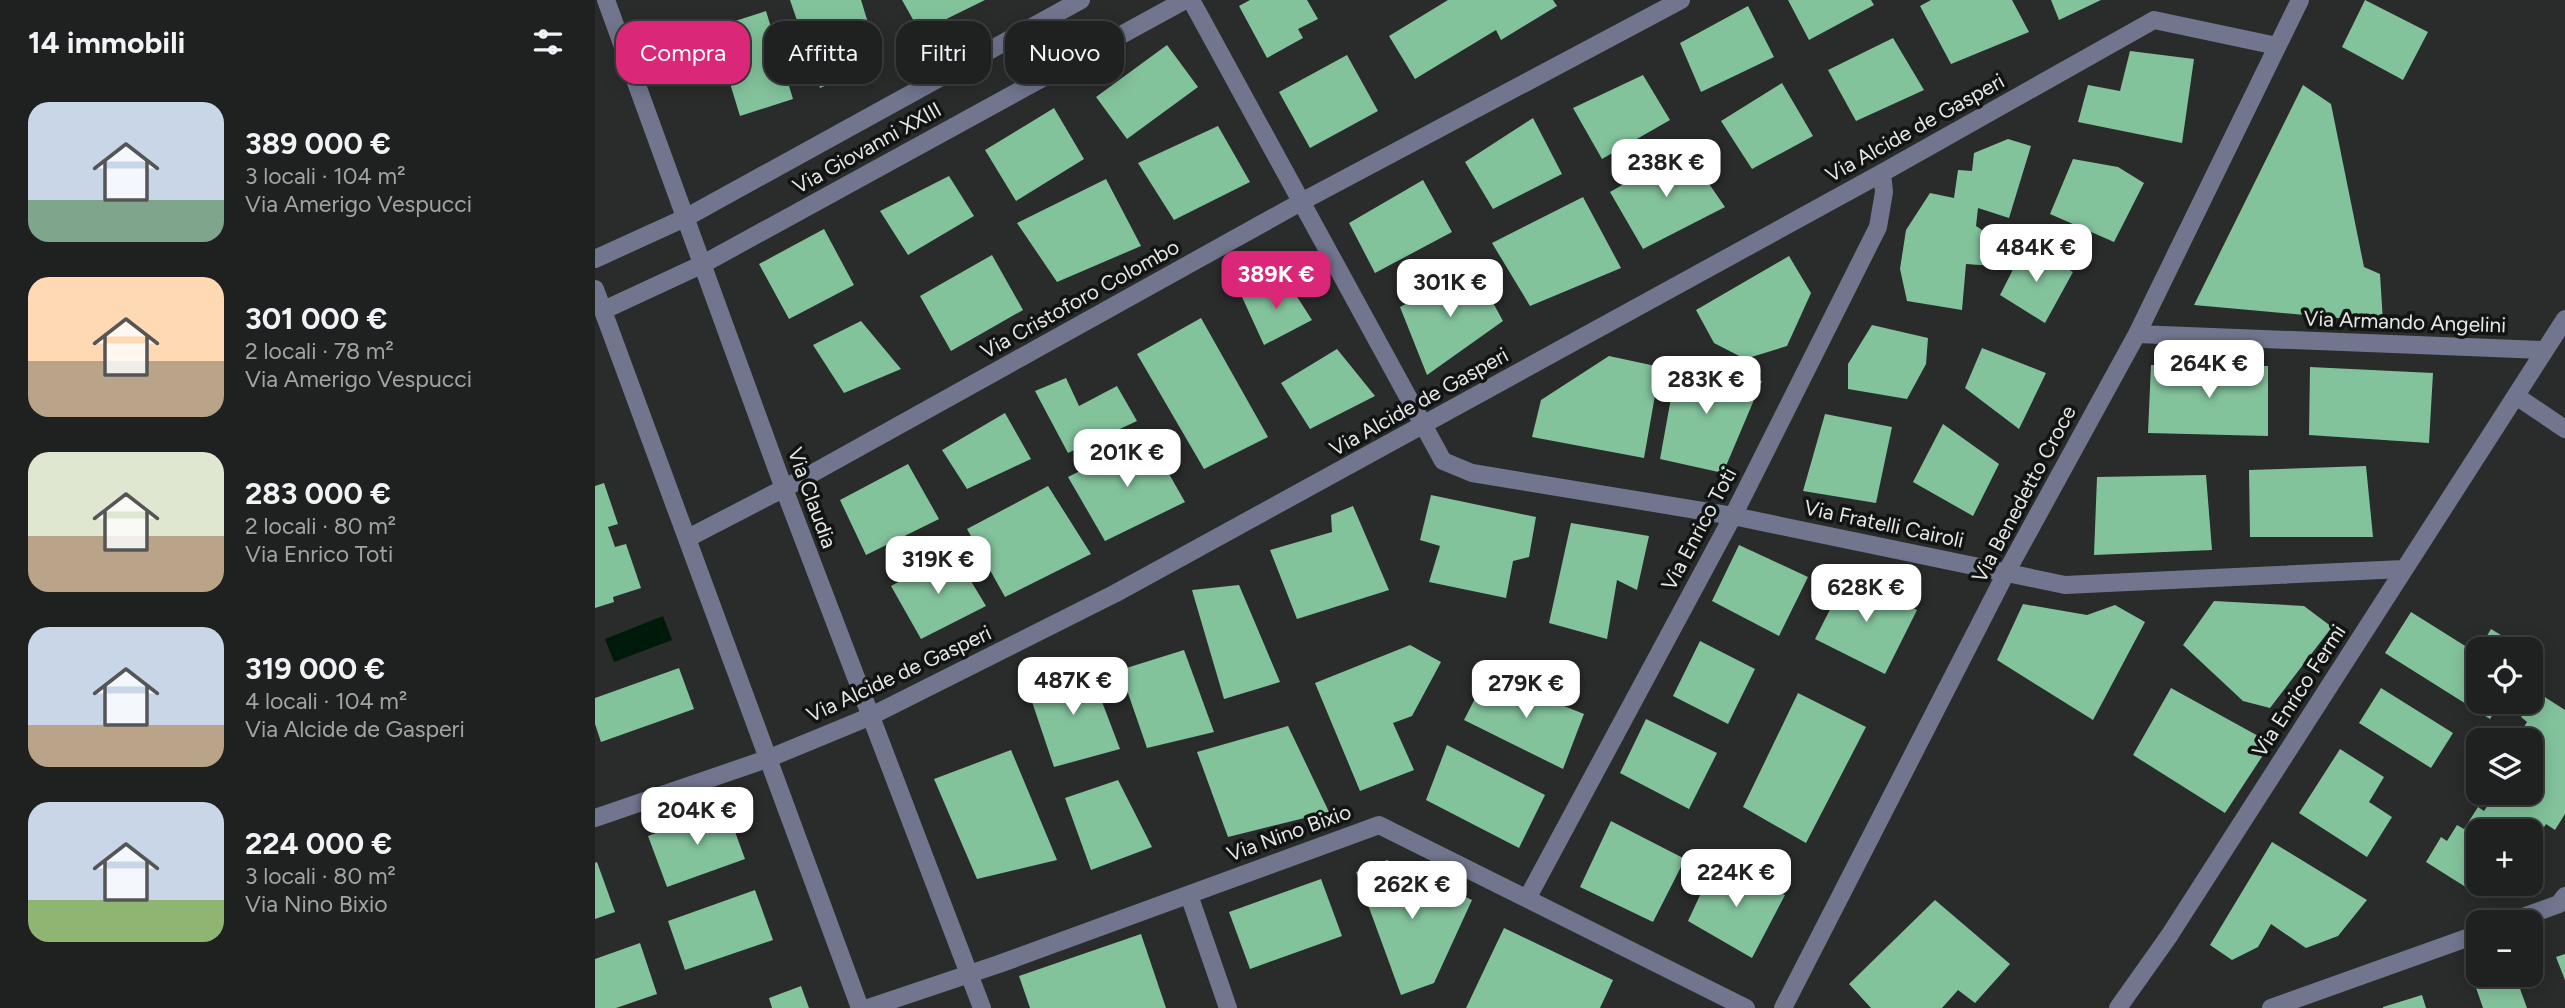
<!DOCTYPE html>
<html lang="it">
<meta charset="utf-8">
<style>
:root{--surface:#1f2120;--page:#272929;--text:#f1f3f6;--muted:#a1a3a5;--line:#3c3e3e;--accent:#db2777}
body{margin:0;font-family:Figtree,sans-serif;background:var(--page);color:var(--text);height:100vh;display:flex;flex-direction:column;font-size:26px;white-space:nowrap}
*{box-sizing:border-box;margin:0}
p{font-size:23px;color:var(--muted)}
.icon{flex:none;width:38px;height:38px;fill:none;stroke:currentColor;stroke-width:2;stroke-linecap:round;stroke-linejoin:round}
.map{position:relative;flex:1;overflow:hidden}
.panel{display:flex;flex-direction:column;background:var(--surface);width:595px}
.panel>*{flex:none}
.guide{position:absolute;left:21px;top:21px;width:665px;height:63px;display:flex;gap:14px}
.controls{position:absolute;left:1871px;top:637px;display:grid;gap:14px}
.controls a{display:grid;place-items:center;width:77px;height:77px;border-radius:14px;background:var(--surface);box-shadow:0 4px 18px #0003,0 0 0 2px var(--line);font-size:35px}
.price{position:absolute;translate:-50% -60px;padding:0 16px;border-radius:14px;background:#fff;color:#222;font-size:23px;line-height:46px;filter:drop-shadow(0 2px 4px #0008)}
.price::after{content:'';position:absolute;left:50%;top:42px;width:21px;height:16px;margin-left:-10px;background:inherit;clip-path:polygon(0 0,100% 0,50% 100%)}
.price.selected{background:var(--accent);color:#fff}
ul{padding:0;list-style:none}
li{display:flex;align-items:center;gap:21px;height:175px;padding:0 28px}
li span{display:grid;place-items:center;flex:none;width:196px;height:140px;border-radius:21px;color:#555}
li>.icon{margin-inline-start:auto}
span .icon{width:84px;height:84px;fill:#fffc;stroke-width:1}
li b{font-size:30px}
h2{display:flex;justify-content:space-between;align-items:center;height:84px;padding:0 28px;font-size:30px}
.chip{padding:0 24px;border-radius:21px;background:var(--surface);box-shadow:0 4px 18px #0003,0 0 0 2px var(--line);font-size:24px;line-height:63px}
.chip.selected{background:var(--accent);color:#fff}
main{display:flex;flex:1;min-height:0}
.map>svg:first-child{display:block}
.water{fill:#001a09}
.building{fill:#83c39c}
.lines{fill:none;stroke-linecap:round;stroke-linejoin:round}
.minor{stroke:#71758e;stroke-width:18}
.labels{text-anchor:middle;stroke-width:7;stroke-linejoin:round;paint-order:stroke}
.street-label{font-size:21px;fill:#e5e7e6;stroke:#121413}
</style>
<main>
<section class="panel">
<h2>14 immobili<svg class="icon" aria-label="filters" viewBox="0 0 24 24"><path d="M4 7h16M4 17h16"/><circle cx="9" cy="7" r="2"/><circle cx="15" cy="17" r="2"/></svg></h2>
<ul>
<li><span style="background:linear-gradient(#c9d6e8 70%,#7fa58c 0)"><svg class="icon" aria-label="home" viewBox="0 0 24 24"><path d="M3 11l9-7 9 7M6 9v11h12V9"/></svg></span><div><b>389 000 €</b><p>3 locali · 104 m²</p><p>Via Amerigo Vespucci</p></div></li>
<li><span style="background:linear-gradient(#ffd9b3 60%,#b9a48a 0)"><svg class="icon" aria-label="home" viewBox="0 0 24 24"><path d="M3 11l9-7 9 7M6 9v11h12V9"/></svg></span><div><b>301 000 €</b><p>2 locali · 78 m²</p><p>Via Amerigo Vespucci</p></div></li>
<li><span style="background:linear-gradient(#dfe7d0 60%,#b9a48a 0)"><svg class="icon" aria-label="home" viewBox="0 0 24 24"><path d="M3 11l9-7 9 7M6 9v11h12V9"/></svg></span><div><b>283 000 €</b><p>2 locali · 80 m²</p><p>Via Enrico Toti</p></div></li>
<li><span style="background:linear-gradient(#c9d6e8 70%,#b9a48a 0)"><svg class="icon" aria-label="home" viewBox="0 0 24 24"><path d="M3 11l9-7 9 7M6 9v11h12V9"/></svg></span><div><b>319 000 €</b><p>4 locali · 104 m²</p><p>Via Alcide de Gasperi</p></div></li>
<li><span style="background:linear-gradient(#c9d6e8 70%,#8fb573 0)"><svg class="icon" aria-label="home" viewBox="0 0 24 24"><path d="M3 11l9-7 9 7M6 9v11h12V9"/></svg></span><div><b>224 000 €</b><p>3 locali · 80 m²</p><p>Via Nino Bixio</p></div></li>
</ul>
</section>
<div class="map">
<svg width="1970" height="1008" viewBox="0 0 1970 1008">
<rect width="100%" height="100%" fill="#292c2a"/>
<path class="water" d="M68,616L77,640L19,662L10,639Z"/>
<path class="building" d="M195,0H266L285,62L225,88Z
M307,0H390L325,32Z
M655,0H712L723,19L703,29L708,38L672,58L644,6Z
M853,0H958L962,6L906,40L901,30L820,79L794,36Z
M1193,0H1276L1279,5L1214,40Z
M1336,0H1417L1434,32L1356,64L1325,6Z
M1456,0H1506L1464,20Z
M1770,0L1833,32L1808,80L1747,47Z
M1153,6L1179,57L1106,92L1085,43Z
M171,11L198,99L145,116L118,28Z
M1298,38L1329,90L1261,121L1233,70Z
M572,45L603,87L532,139L501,97Z
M1535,51L1599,59L1587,143L1483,122L1493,85L1525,91Z
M752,55L783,111L715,148L684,92Z
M1048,75L1075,120L1007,159L978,108Z
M1187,83L1218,136L1157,169L1126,121Z
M1708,85L1736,104L1769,267L1785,274L1788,322L1599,305Z
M459,108L489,159L421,201L390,150Z
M938,118L967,174L898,209L870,162Z
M623,126L655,182L579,220L543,163Z
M1413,139L1436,146L1414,218L1383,208L1381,226L1405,242L1399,266L1371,264L1367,310L1312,301L1305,269L1311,230L1335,193L1359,198L1363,170L1377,171L1379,153Z
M1090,149L1130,207L1048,249L1015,192Z
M1478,159L1523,167L1549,183L1519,242L1455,214Z
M354,176L379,216L313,255L285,211Z
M511,179L546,246L462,282L422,223Z
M828,180L857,232L780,273L754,223Z
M988,197L1026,268L935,306L897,243Z
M229,229L259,285L194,319L164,264Z
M1430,246L1478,272L1450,323L1405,295Z
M397,255L428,310L356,351L325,296Z
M1194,256L1216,293L1192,346L1150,359L1119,343L1101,310Z
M879,268L908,321L832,375L805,307Z
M690,278L717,320L669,345L647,297Z
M606,318L673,437L609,469L542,354Z
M266,321L306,369L249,393L218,345Z
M1277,325L1333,338L1331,364L1312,399L1253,389V364Z
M1387,348L1451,373L1424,429L1370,388Z
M742,349L780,396L715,429L686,383Z
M1014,356L1065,367L1049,458L937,437L946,400Z
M1083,359L1167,381L1128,473L1065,459Z
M1556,365L1673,366V436L1553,433Z
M1715,367L1838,373L1834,443L1714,435Z
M471,378L484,406L522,386L542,421L473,453L440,391Z
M410,413L436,459L372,489L347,450Z
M1230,414L1297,427L1281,503L1208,491Z
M1348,424L1404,464L1378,516L1318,482Z
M553,437L590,502L510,541L473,477Z
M313,464L344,519L271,555L245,500Z
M1771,466L1778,537H1655L1654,470Z
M1611,475L1617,550L1499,555L1502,477Z
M9,483L23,524L13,527L20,547L31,544L46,588L18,597L19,602L0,608V486Z
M453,486L496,554L410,597L372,529Z
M836,495L941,517L934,557L918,561L911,598L834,582L845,546L825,540Z
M758,506L794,590L702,619L675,550L737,532L736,515Z
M976,523L1054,536L1042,590L1022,580L1012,639L954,623Z
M1144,545L1213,577L1184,636L1117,601Z
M359,553L391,606L326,639L296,586Z
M1253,574L1322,610L1290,674L1220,639Z
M644,585L685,682L629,699L597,590Z
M1619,601L1709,606L1737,627L1675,708L1648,701L1588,645Z
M1428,604L1492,615L1520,605L1550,622L1498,720L1402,660Z
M1816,612L1883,654V702H1906L1895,719L1790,653Z
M1896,629L1929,649H1884Z
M1105,641L1160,669L1133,724L1078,696Z
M815,645L846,662L817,716L798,723L819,770L765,791L720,683Z
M589,650L619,732L552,748L525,670Z
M493,665L525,749L459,767L432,687Z
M84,668L99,709L6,742L0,724V698Z
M892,675L989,714L968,769L869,720Z
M1576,688L1676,743L1630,813L1538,755Z
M1786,688L1858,733L1836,768L1764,723Z
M1942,692L1970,710V814L1960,830L1951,824L1937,846L1936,831H1883V881L1877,891L1831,862L1846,837L1852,841L1862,825L1869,829L1883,807L1889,811L1901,793L1907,797L1910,793H1936V740H1921L1932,722L1926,717Z
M1203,693L1271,727L1211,843L1148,807Z
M1051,719L1122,753L1094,809L1025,773Z
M693,726L734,812L633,837L602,752Z
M852,745L950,795L924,848L831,800Z
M1745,749L1789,777L1774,802L1797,817L1772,857L1704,813Z
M416,750L462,860L382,879L339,779Z
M523,780L557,847L496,870L470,798Z
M131,807L150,859L72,887L53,836Z
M1016,821L1090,859L1058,922L985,887Z
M1677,842L1772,900L1743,936L1711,948L1676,924L1663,947L1637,960L1615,945Z
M792,860L877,900L839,983L806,995L761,872Z
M1121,861L1190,895L1157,958L1093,921Z
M2,862L20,912L0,919V863Z
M726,879L747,936L655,969L634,912Z
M160,890L178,940L90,970L73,921Z
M1340,900L1415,964L1380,1003L1363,990L1347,1008H1276L1254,984Z
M909,928L1018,980L1005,1008H871Z
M546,934L571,1008H435L424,976Z
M45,943L62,994L21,1008H0V959Z
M1970,954V980L1961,957Z
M1909,975H1920L1932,1008H1888L1880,985Z
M206,986L214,1008H177L174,998Z
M1827,995L1831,1008H1788V1007Z"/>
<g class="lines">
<path class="minor" d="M11,0L188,486L387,1008
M596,0L848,461L877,473L1138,516L1470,585L1808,569
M0,259L92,217L486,0
M0,289L265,1008
M9,310L108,264L590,0
M1542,334L1950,350
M1921,396L1970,429
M93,538L209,478L706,202L1086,0
M0,818L172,759L274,717L521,593L1287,173L1559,20L1682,46
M594,895L633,1008
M933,897L1138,516L1283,227L1289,192L1287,173
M1914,922L1964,904L1970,896
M273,1008L404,964L784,825L1151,1008
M1188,1008L1412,571L1542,334L1705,0
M1523,1008L1574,936L1970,319
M1676,1008L1883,934"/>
</g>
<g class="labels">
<g class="street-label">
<text transform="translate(1320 128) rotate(-29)" y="7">Via Alcide de Gasperi</text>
<text transform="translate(272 148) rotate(-29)" y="7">Via Giovanni XXIII</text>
<text transform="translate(485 299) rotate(-29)" y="7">Via Cristoforo Colombo</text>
<text transform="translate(1810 322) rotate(2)" y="7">Via Armando Angelini</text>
<text transform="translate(824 402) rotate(-29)" y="7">Via Alcide de Gasperi</text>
<text transform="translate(1429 494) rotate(-62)" y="7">Via Benedetto Croce</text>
<text transform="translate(217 498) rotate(70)" y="7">Via Claudia</text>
<text transform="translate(1289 524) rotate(12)" y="7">Via Fratelli Cairoli</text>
<text transform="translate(1104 529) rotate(-62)" y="7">Via Enrico Toti</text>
<text transform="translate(304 674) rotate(-25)" y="7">Via Alcide de Gasperi</text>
<text transform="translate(1704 691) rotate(-57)" y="7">Via Enrico Fermi</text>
<text transform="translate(694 833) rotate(-20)" y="7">Via Nino Bixio</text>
</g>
</g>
</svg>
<div class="controls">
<a><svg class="icon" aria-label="locate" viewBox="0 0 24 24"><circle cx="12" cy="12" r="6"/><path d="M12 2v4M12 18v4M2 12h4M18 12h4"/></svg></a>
<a><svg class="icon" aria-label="layers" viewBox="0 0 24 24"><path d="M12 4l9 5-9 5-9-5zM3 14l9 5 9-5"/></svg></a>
<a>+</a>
<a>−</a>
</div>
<b class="price" style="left:1071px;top:199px">238K €</b>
<b class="price" style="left:1441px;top:284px">484K €</b>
<b class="price selected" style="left:681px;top:311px">389K €</b>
<b class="price" style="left:855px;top:319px">301K €</b>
<b class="price" style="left:1614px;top:400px">264K €</b>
<b class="price" style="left:1111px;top:416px">283K €</b>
<b class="price" style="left:532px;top:489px">201K €</b>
<b class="price" style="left:343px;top:596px">319K €</b>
<b class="price" style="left:1271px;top:624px">628K €</b>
<b class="price" style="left:478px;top:717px">487K €</b>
<b class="price" style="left:931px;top:720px">279K €</b>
<b class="price" style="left:102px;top:847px">204K €</b>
<b class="price" style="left:1141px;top:909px">224K €</b>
<b class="price" style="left:817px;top:921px">262K €</b>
<div class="guide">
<a class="chip selected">Compra</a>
<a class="chip">Affitta</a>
<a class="chip">Filtri</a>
<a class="chip">Nuovo</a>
</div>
</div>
</main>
